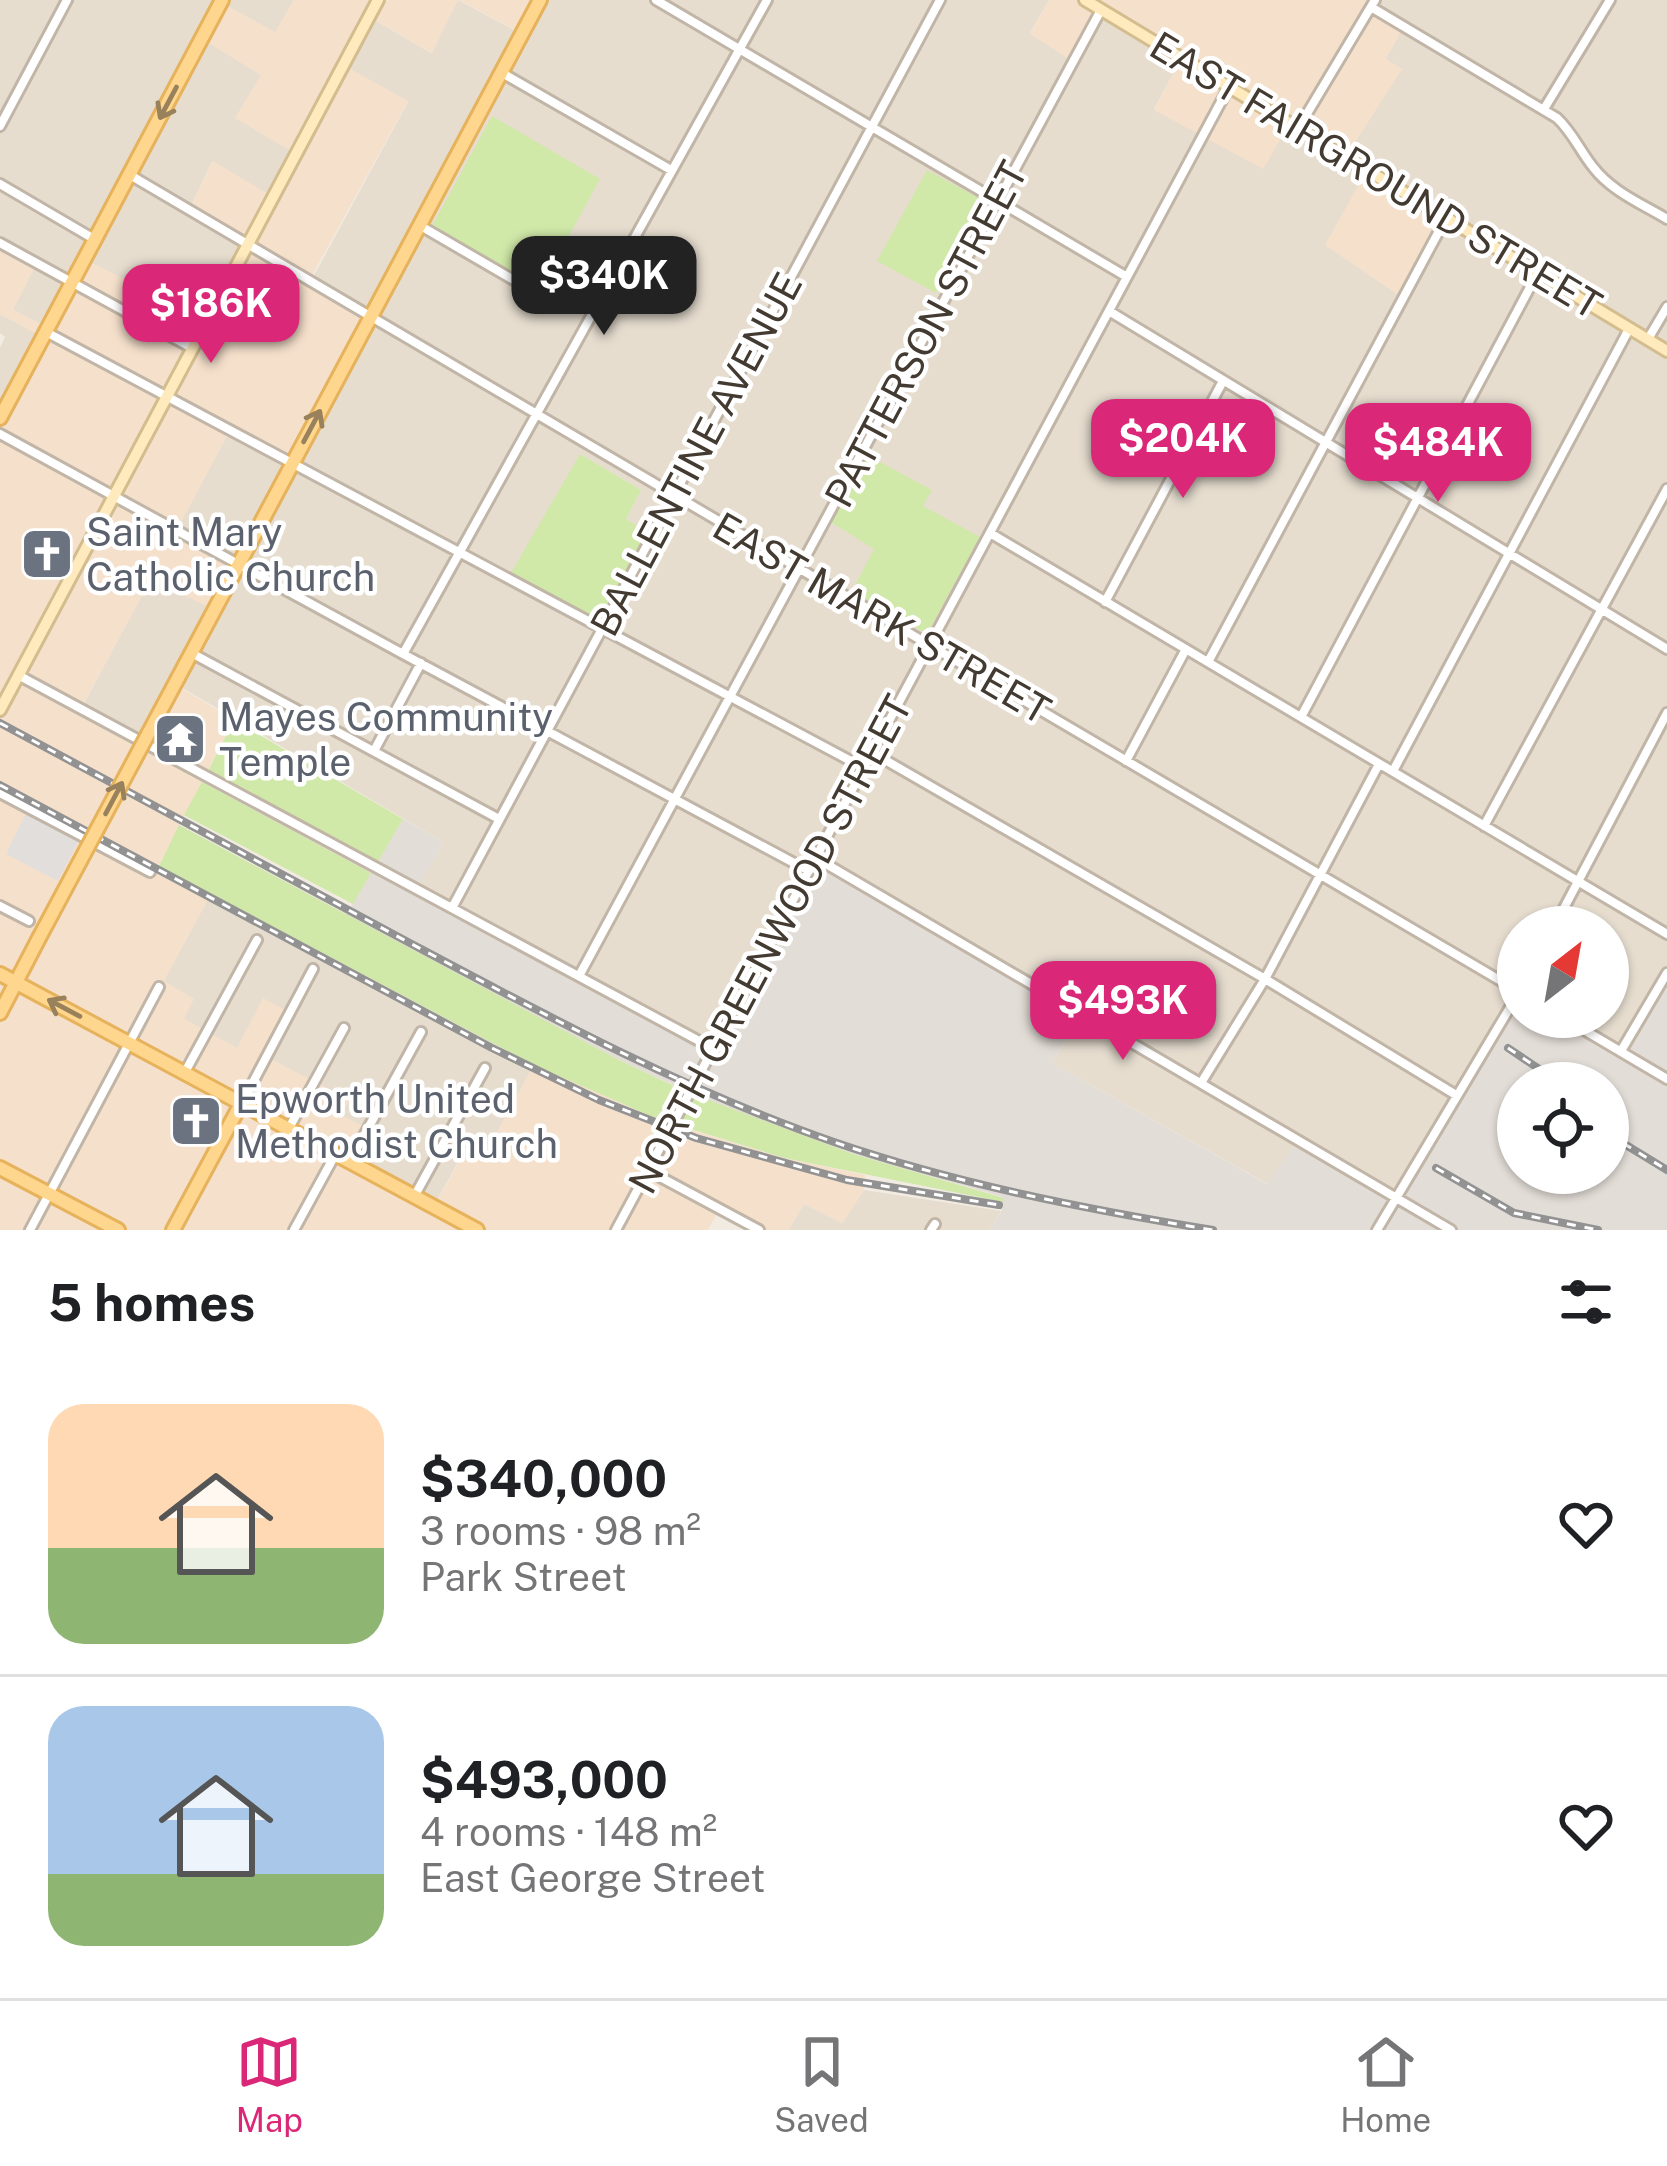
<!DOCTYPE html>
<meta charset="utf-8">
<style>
:root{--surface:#fff;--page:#f6f6f6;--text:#202124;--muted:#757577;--line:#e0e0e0;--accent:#db2777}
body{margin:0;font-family:"Public Sans",sans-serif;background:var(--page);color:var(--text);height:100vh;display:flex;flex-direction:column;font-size:45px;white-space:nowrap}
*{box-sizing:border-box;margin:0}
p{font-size:39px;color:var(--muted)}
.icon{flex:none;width:66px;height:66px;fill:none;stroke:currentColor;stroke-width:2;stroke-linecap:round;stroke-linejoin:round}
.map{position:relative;height:1230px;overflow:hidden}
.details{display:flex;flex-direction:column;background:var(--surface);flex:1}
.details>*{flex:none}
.needle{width:78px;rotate:31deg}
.buttons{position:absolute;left:1497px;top:906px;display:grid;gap:24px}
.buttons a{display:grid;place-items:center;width:132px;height:132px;border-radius:50%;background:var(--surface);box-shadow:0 3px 9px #0004;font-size:60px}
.price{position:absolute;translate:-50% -102px;padding:0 27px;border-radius:24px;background:var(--accent);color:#fff;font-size:39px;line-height:78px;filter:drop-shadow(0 3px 6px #0008)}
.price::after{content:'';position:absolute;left:50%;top:72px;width:36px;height:27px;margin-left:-18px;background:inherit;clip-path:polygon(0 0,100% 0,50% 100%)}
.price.active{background:#222;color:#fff}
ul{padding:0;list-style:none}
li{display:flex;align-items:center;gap:36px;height:300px;padding:0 48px}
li+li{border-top:3px solid var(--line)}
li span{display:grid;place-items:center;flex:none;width:336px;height:240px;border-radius:36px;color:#555}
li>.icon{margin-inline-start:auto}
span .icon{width:144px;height:144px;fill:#fffc;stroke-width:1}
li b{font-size:51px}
h2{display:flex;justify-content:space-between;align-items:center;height:144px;padding:0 48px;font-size:51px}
.menu{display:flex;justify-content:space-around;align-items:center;height:168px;border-top:3px solid var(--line);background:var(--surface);font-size:33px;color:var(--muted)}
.menu a{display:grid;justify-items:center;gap:6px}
.menu .active{color:var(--accent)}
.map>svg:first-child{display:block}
.residential{fill:#e6ddcf;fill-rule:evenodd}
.commercial{fill:#f5e0cb}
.industrial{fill:#e3ddd7;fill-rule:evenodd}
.green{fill:#d0e8a8}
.parking{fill:#e1dedb}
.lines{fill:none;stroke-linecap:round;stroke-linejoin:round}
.street-casing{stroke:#c0b5a7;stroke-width:14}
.secondary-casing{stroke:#d3bd8f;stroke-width:16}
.primary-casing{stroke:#e6b25b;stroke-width:18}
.street{stroke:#fff;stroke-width:8}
.secondary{stroke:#ffeabe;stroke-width:10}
.primary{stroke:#ffd68d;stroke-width:12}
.rail-casing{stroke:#929292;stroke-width:8}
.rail{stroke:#fff;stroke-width:3;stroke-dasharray:9;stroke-linecap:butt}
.primary-bridge-casing{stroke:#e6b25b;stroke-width:18;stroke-linecap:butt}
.primary-bridge{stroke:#ffd68d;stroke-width:12}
.oneway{stroke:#98815b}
.labels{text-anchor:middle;stroke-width:9;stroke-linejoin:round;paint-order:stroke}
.street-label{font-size:39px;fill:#433b32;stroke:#fff}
.worship-label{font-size:39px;fill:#5b616d;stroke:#fff;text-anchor:start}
</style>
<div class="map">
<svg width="1667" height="1230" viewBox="0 0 1667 1230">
<rect width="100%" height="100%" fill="#f1ebe2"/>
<path class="residential" d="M0,0H294L275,33L210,43L261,75L299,155L275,198L212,162L188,212L247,248L192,350L131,317L145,290L47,328L12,309L36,263L0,242Z
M458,0L522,34L537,0H1049L1030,33L1099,10L1181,59L1154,109L1290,123L1386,59L1382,12L1377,0H1667V990L1659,986L1618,1053L1569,1022L1572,1017H1608V927H1518V989L1396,1197L1268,1184L1052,1063L1083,1014L713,1049L415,893L443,842L176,684L143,744L80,711L151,578L213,609L175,532L408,102L344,66L371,18L431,53ZM580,454L641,490L626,519Z
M0,314L42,336L0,418V348L5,337L0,333Z
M211,894L534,1065L489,1147L471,1139L432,1209L349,1164L340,1114L349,1101L237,1048L183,1019L163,981Z
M864,1190L1001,1211L989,1230H788L804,1204L842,1223Z"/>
<path class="commercial" d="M294,0H458L432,53L371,18L345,66L408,101L309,281L369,318L293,463L230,430L176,532L239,564L214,610L151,579L80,710L143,743L175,684L234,720L159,865L211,894L164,981L194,999L184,1019L237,1048L263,998L291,1013L267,1057L350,1100L341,1115L369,1129L350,1165L433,1208L472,1139L489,1147L534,1065L667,1123L785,1158L865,1175L864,1190L842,1223L804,1204L788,1230H763L721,1206L708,1230H122L105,1221L101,1230H0V418L42,337L0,314V242L37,263L13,310L47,327L83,258L145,290L132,317L192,349L247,248L188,212L213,161L275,198L299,156L235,118L261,75L209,43L228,6L275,32Z
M459,0H537L523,34Z
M1049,0H1377L1382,12L1404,26L1386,59L1402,69L1345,158L1290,123L1263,169L1154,110L1181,59L1100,11L1072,61L1030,34Z
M1368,168L1446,217L1404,299L1325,245Z"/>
<path class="industrial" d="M403,819L443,842L416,893L713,1049L817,856L1083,1013L1052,1063L1267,1184L1298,1140L1395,1197L1518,992V1017H1560L1618,1052L1658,985L1667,991V1230H989L1001,1212L1003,1197L853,1154L704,1099L617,1059L346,915ZM1518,1083H1608V1173H1518Z"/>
<path class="green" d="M492,116L600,179L539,291L431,228Z
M927,170L986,202L936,293L877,261Z
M580,454L641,490L626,519L649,534L603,621L511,573Z
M865,454L932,490L923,506L980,537L927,634L852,591L874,549L829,521Z
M234,720L403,819L375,867L207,773Z
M202,782L371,873L353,904L184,815Z
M179,825L617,1059L685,1091L667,1123L534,1065L159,866Z
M695,1095L853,1154L1004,1198L1003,1202L785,1158L677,1125Z"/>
<path class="parking" d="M26,813L79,840L58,881L6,854Z"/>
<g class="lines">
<g class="street-casing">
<path id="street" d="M656,0L1127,277
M1371,7L1557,118C1573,133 1580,151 1593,167C1611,191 1642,204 1667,219
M502,73L671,170
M1544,109L1610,0
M0,126L67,0
M1299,127L1375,0
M130,175L1518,991
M0,184L94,239
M419,225L536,293
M0,243L192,348
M1109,311L1667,649
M46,332L864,768
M1648,339L1667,307
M0,434L403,654L809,871
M990,533L1667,934
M1105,602L1223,381
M403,654L767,0
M197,656L499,819
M1208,662L1446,218
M18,675L714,1049
M1301,717L1537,274
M374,751L421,663
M873,753L1265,979L1456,1095
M1126,761L1186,649
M1393,771L1629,329
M0,793L150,872
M1484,826L1667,489
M816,858L1451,1230
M0,906L29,921
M452,908L940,0
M1554,927L1667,713
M579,976L1101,10
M1562,1017L1667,1079
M1621,1051L1667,973
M185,1072L257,940
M1201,1083L1265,979L1379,764
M243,1101L313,969
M289,1128L344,1028
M350,1161L421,1032
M649,1171L759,1230
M415,1195L485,1068
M30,1230L159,987
M294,1230L335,1155
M616,1230L1230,85
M931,1230L935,1224
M1377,1230L1518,994"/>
</g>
<g class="secondary-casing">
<path id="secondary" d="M1085,0L1667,351
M0,710L378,0"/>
</g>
<g class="primary-casing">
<path id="primary" d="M0,418L222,0
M178,678L540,0
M0,974L477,1230
M0,1013L39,938
M0,1168L118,1230
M173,1230L242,1102"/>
</g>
<use href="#street" class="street"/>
<use href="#secondary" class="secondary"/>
<use href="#primary" class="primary"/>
<g class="rail-casing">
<path id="rail" d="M0,723C136,796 272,869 408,942C547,1016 684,1090 834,1142C957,1184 1085,1209 1213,1230
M0,785L492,1048L599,1100L696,1138L847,1180L999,1205
M1508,1048L1560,1083
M1608,1134L1667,1170
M1436,1168L1514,1213L1598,1230"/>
</g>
<use href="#rail" class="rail"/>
<g class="primary-bridge-casing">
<path id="primary-bridge" d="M39,938L178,678"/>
</g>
<use href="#primary-bridge" class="primary-bridge"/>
</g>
<defs><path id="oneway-shaft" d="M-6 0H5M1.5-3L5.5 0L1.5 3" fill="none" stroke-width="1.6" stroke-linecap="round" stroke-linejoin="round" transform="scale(3)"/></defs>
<g class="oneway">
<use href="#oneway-shaft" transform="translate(168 103) rotate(118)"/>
<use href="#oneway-shaft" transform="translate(312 426) rotate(-62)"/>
<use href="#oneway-shaft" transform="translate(114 798) rotate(-62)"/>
<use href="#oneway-shaft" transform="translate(64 1008) rotate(-152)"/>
</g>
<defs>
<g id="church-square" transform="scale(2.7)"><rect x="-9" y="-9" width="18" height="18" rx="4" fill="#6b7280" stroke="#fff"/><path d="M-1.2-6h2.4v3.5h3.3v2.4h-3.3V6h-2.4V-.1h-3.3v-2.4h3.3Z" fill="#fff"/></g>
<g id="temple-square" transform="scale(2.7)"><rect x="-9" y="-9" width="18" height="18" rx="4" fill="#6b7280" stroke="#fff"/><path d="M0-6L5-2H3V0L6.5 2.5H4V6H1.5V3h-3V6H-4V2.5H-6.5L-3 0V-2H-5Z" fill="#fff"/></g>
</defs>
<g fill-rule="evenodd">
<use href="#church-square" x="47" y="554"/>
<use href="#temple-square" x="180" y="739"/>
<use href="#church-square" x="196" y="1121"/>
</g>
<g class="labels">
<g class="street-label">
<text transform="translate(1376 175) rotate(31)" y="14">EAST FAIRGROUND STREET</text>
<text transform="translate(926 334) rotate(-62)" y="14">PATTERSON STREET</text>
<text transform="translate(696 454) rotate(-62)" y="14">BALLENTINE AVENUE</text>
<text transform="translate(882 618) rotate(30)" y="14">EAST MARK STREET</text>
<text transform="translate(770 944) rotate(-62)" y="14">NORTH GREENWOOD STREET</text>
</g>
<g class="worship-label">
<text x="86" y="546">Saint Mary<tspan x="86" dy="45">Catholic Church</tspan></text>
<text x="219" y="731">Mayes Community<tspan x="219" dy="45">Temple</tspan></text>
<text x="235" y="1113">Epworth United<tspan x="235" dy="45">Methodist Church</tspan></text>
</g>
</g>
</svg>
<div class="buttons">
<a><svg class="needle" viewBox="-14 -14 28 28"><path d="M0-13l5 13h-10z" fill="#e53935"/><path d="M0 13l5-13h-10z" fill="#757577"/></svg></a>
<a><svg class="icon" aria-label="locate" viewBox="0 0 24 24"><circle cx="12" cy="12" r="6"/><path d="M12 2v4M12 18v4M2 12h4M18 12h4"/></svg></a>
</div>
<b class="price active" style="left:604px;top:338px">$340K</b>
<b class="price" style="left:211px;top:366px">$186K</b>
<b class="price" style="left:1183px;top:501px">$204K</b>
<b class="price" style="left:1438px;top:505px">$484K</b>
<b class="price" style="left:1123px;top:1063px">$493K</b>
</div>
<section class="details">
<h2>5 homes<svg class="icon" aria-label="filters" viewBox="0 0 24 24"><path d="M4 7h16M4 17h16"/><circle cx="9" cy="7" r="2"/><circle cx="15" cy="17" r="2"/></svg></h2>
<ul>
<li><span style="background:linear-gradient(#ffd9b3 60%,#8fb573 0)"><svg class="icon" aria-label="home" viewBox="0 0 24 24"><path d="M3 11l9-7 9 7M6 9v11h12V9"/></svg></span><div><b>$340,000</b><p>3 rooms · 98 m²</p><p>Park Street</p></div><svg class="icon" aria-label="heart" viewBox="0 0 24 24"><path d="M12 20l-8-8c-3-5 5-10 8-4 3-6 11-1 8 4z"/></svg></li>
<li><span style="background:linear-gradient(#a9c7e8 70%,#8fb573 0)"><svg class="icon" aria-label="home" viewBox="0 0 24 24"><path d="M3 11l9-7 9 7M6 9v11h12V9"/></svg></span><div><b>$493,000</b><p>4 rooms · 148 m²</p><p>East George Street</p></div><svg class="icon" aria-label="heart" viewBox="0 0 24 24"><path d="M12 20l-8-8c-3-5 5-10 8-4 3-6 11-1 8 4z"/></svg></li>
</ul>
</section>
<nav class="menu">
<a class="active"><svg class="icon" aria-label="map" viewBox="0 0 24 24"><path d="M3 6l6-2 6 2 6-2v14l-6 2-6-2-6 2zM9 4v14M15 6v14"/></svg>Map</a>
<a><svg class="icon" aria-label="saved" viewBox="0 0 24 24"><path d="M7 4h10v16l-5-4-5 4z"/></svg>Saved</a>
<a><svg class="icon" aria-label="home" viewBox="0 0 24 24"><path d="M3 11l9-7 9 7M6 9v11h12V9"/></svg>Home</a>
</nav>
